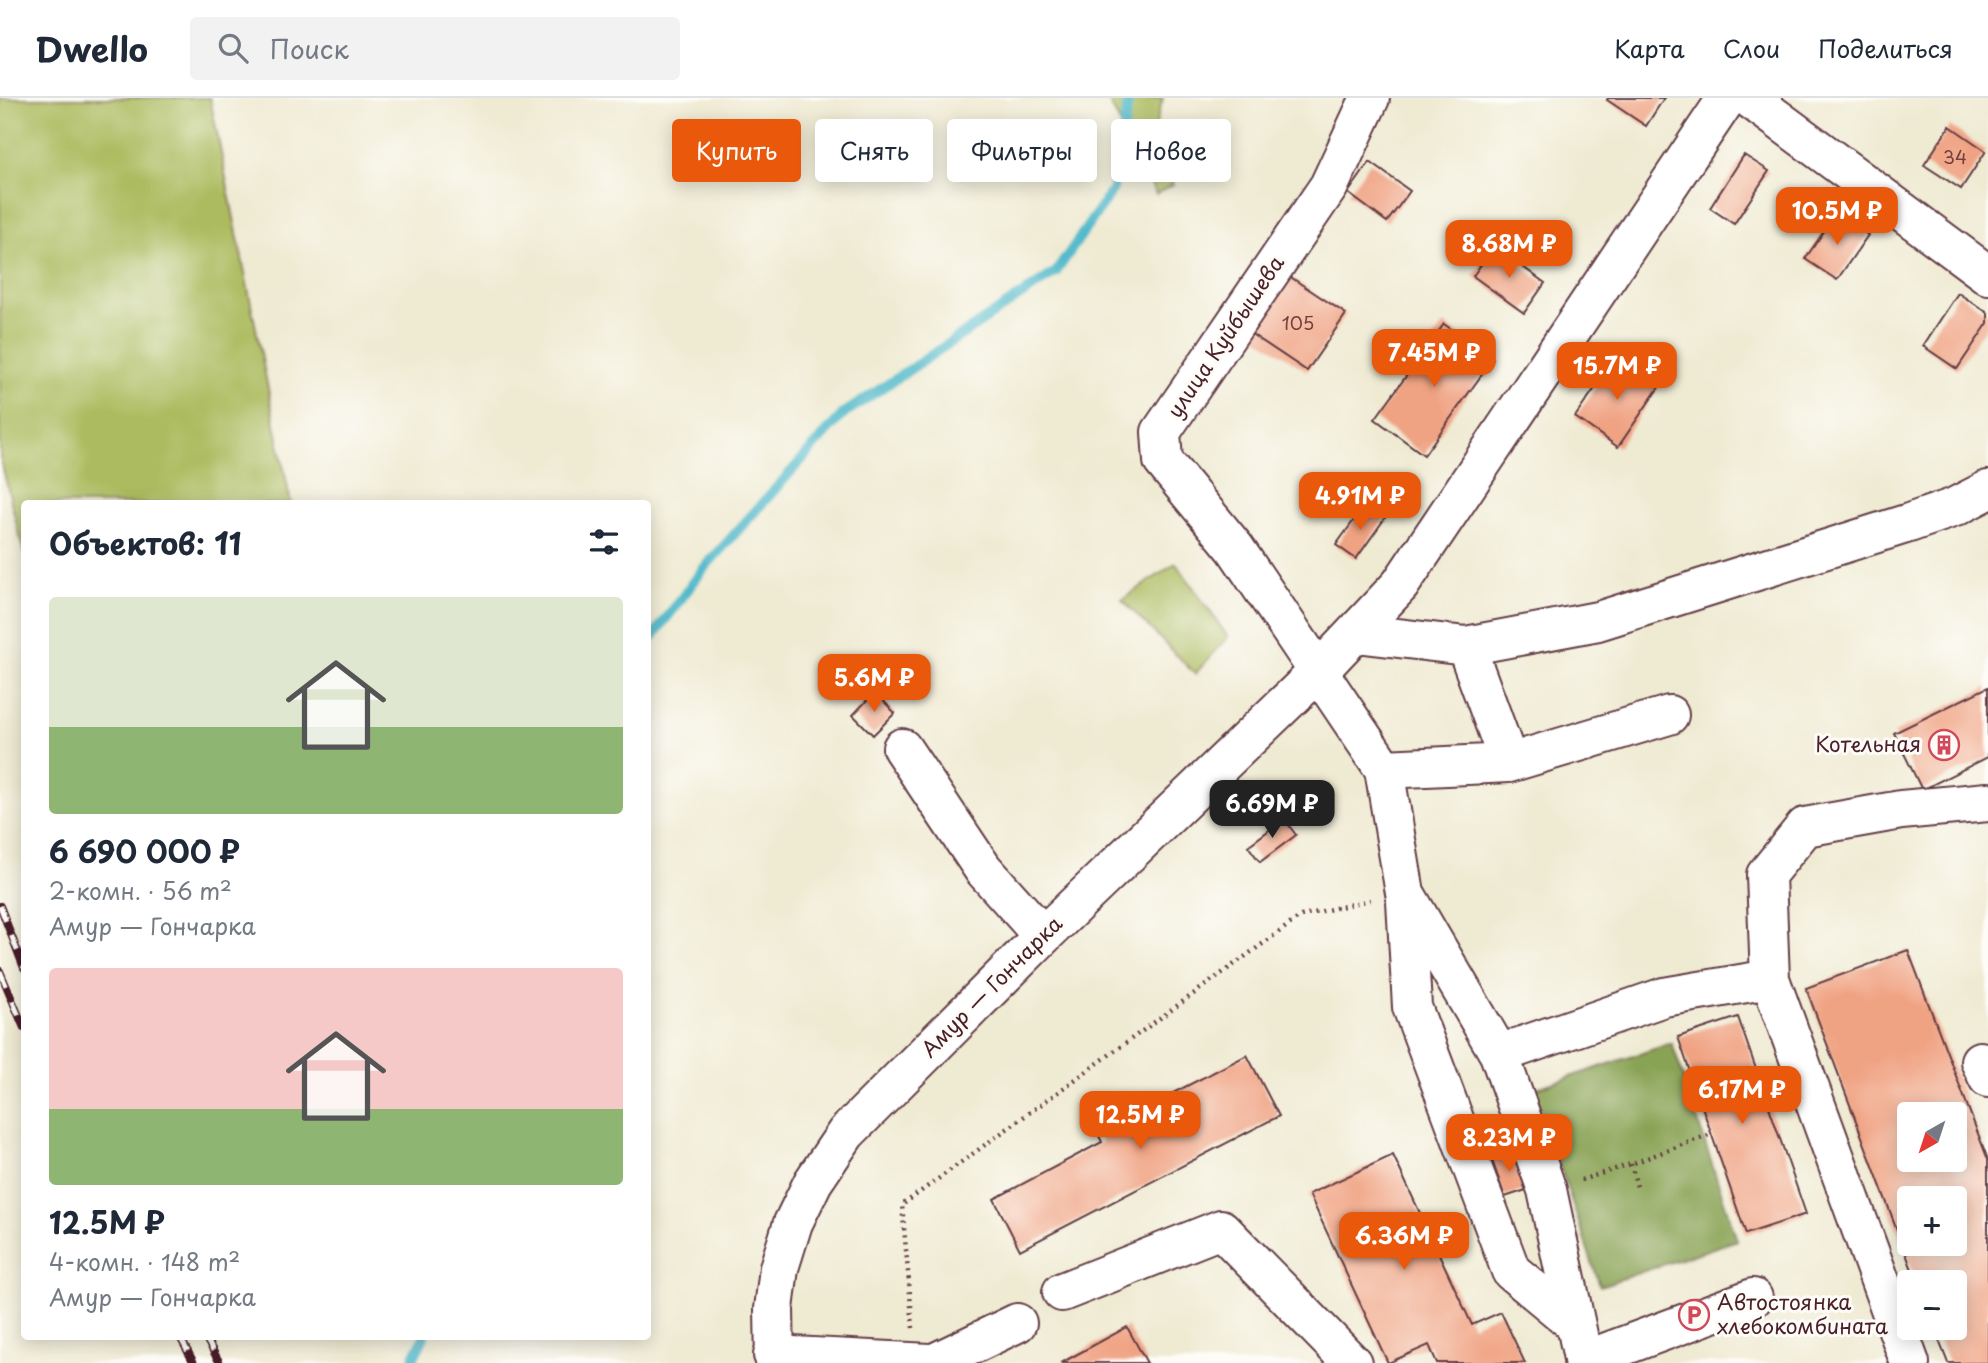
<!DOCTYPE html>
<html lang="ru">
<meta charset="utf-8">
<style>
:root{--surface:#fff;--page:#f2f2f3;--text:#1f2937;--muted:#747a83;--line:#e0e1e3;--accent:#ea580c}
body{margin:0;font-family:"Playpen Sans",sans-serif;background:var(--page);color:var(--text);height:100vh;display:flex;flex-direction:column;font-size:26px;white-space:nowrap}
*{box-sizing:border-box;margin:0}
p{font-size:23px;color:var(--muted)}
.icon{flex:none;width:38px;height:38px;fill:none;stroke:currentColor;stroke-width:2;stroke-linecap:round;stroke-linejoin:round}
.map{position:relative;flex:1;overflow:hidden}
.side{position:absolute;left:21px;top:402px;width:630px;height:840px;display:flex;flex-direction:column;background:var(--surface);border-radius:7px;box-shadow:0 4px 18px #0003}
.side>*{flex:none}
.top-card{position:absolute;left:672px;top:21px;width:665px;height:63px;display:flex;gap:14px}
.needle{width:46px;rotate:219deg}
.fabs{position:absolute;left:1897px;top:1004px;display:grid;gap:14px}
.fabs a{display:grid;place-items:center;width:70px;height:70px;border-radius:7px;background:var(--surface);box-shadow:0 4px 18px #0003;font-size:35px}
.price{position:absolute;translate:-50% -60px;padding:0 16px;border-radius:14px;background:var(--accent);color:#fff;font-size:23px;line-height:46px;filter:drop-shadow(0 2px 4px #0008)}
.price::after{content:'';position:absolute;left:50%;top:42px;width:21px;height:16px;margin-left:-10px;background:inherit;clip-path:polygon(0 0,100% 0,50% 100%)}
.price.current{background:#222;color:#fff}
ul{padding:0;list-style:none}
li{display:grid;align-content:center;gap:14px;height:371px;padding:0 28px}
li span{display:grid;place-items:center;height:217px;border-radius:7px;color:#555}
li>.icon{margin-inline-start:auto}
span .icon{width:126px;height:126px;fill:#fffc;stroke-width:1}
li b{font-size:30px}
h2{display:flex;justify-content:space-between;align-items:center;height:84px;padding:0 28px;font-size:30px}
.tag{padding:0 24px;border-radius:7px;background:var(--surface);box-shadow:0 4px 18px #0003;font-size:24px;line-height:63px}
.tag.current{background:var(--accent);color:#fff}
header{display:flex;align-items:center;gap:42px;box-sizing:border-box;height:98px;padding:0 35px;background:var(--surface);border-bottom:2px solid var(--line)}
header strong{font-size:33px}
nav{display:flex;gap:38px;margin-inline-start:auto;font-size:24px}
.search{width:490px;height:63px;background:var(--page);display:flex;align-items:center;gap:18px;box-sizing:border-box;padding:0 24px;border-radius:7px;color:var(--muted);font-size:26px}
.map>svg:first-child{display:block}
.green{fill:#acbb5e;stroke:#7b6d44;stroke-width:2}
.forest{fill:#89a355;stroke:#6a6140;stroke-width:2}
.lines{fill:none;stroke-linecap:round;stroke-linejoin:round}
.stream{stroke:#4cb7c9;stroke-width:10}
.building{fill:#f0a383;fill-rule:evenodd}
.minor-casing{stroke:#633d44;stroke-width:42}
.path{stroke:#633d44;stroke-width:4.5;stroke-dasharray:2 5;stroke-linecap:butt}
.minor{stroke:#fff;stroke-width:38}
.rail-casing{stroke:#4a1f2b;stroke-width:8}
.rail{stroke:#fdfcf7;stroke-width:5;stroke-dasharray:16;stroke-linecap:butt}
.labels{text-anchor:middle;stroke-width:6;stroke-linejoin:round;paint-order:stroke}
.number-label{font-size:18px;fill:#744041}
.street-label{font-size:21px;fill:#4a1f2b;stroke:#fdfcf7}
.poi-label{font-size:21px;fill:#4a1f2b;stroke:#fdfcf7;text-anchor:end}
</style>
<header>
<strong>Dwello</strong>
<div class="search"><svg class="icon" aria-label="search" viewBox="0 0 24 24"><circle cx="10" cy="10" r="6"/><path d="M15 15l6 6"/></svg>Поиск</div>
<nav><a>Карта</a><a>Слои</a><a>Поделиться</a></nav>
</header>
<div class="map">
<svg width="1988" height="1265" viewBox="0 0 1988 1265">
<rect width="100%" height="100%" fill="#fdfcf7"/>
<filter id="ink" filterUnits="userSpaceOnUse"><feTurbulence type="fractalNoise" baseFrequency=".0143" numOctaves="2"/><feDisplacementMap in="SourceGraphic" scale="14" xChannelSelector="R" yChannelSelector="G"/><feConvolveMatrix kernelMatrix="1 2 1 2 8 2 1 2 1" color-interpolation-filters="sRGB"/></filter>
<filter id="wash" filterUnits="userSpaceOnUse"><feTurbulence type="fractalNoise" baseFrequency=".00686" numOctaves="4" result="noise"/><feDisplacementMap in="SourceGraphic" scale="28" xChannelSelector="R" yChannelSelector="G"/><feGaussianBlur stdDeviation="1.57" result="paint"/><feColorMatrix in="noise" values="0 0 0 0 0 0 0 0 0 0 0 0 0 0 0 0 0 1.4 0 .05"/><feComposite in="paint" operator="in"/></filter>
<g filter="url(#wash)">
<rect width="100%" height="100%" fill="#efead2"/>
<path class="green" d="M0,0H210L291,406H24V456L0,359Z
M1107,0H1163L1155,30L1173,87L1156,96Z
M1176,465L1228,539L1195,576L1122,502Z"/>
<path class="forest" d="M1672,945L1737,1142L1600,1188L1534,991Z"/>
<g class="lines">
<path class="stream" d="M648,545L704,470L843,316L1056,174L1113,91L1129,0
M411,1265L424,1239"/>
</g>
<g id="blocks">
<path class="building" d="M1608,0H1664L1646,28L1607,2Z
M1950,28L1986,53L1961,91L1924,67Z
M1744,57L1769,73L1734,126L1710,110Z
M1370,64L1410,93L1387,124L1348,95Z
M1836,116L1868,137L1837,182L1805,161Z
M1494,148L1545,185L1524,215L1473,178Z
M1289,178L1346,216L1307,273L1250,235Z
M1958,195L1988,215V225L1957,271L1923,248Z
M1444,226L1493,261L1424,357L1375,321Z
M1616,260L1659,289L1618,349L1575,319Z
M1365,407L1385,420L1356,461L1336,447Z
M1988,589V659L1922,692L1894,635Z
M875,594L895,615L873,637L853,617Z
M1284,721L1296,737L1260,764L1248,748Z
M1908,852L1988,1062V1265H1948L1934,1230H1955V1185H1917L1806,890ZM1909,1017H1955V1062H1909ZM1909,1101H1955V1146H1909Z
M1738,919L1806,1116L1746,1136L1678,939Z
M1247,957L1279,1018L1020,1152L994,1101L1102,1044L1097,1034Z
M1512,1052L1526,1092L1505,1099L1491,1059Z
M1393,1057L1472,1227L1501,1214L1525,1265H1437L1429,1247L1388,1265L1309,1096Z
M1127,1229L1147,1265H1061Z"/>
</g>
</g>
<g filter="url(#ink)">
<use href="#blocks" fill-opacity="0" stroke="#633d44" stroke-width="2"/>
<g class="lines">
<g class="minor-casing">
<path id="minor" d="M1370,0L1329,88L1161,334L1163,363L1235,450L1384,671L1405,795L1499,956L1547,1092L1584,1265
M1749,0L1988,177
M1356,535L1466,548L1598,523L1909,425L1955,409L1988,392
M1466,548L1509,665L1669,617
M902,650L983,771L1043,838
M1384,671L1509,665
M1406,803L1412,909L1511,1173L1574,1225
M1770,881L1910,1265
M1499,956L1664,899L1770,881L1766,777L1805,729L1901,712L1988,704
M1980,963L1988,980
M1062,1194L1221,1131L1352,1265
M773,1257L930,1265
M1583,1263L1753,1200
M775,1265L774,1211L779,1170L793,1125L813,1084L846,1035L1043,838L1319,573L1400,487L1727,0
M934,1265L1017,1225"/>
</g>
<path class="path" d="M1631,1066L1638,1093
M1581,1082L1631,1066L1711,1036
M913,1230L902,1107L1301,818L1370,802"/>
<use href="#minor" class="minor"/>
<g class="rail-casing">
<path id="rail" d="M0,808L24,870
M0,873L24,930
M180,1239L194,1265
M205,1239L220,1265"/>
</g>
<use href="#rail" class="rail"/>
</g>
</g>
<defs>
<g id="building-ring" transform="scale(1.575)"><circle r="9.5" fill="#fdfcf7" stroke="#d1495b" stroke-width="1.5"/><path d="M-4-6H4V6H1V3H-1V6H-4ZM-2.5-4.3h1.7v1.8h-1.7ZM.8-4.3h1.7v1.8H.8ZM-2.5-1h1.7V.8h-1.7ZM.8-1h1.7V.8H.8Z" fill="#d1495b"/></g>
<g id="parking-ring" transform="scale(1.575)"><circle r="9.5" fill="#fdfcf7" stroke="#d1495b" stroke-width="1.5"/><path d="M-3.5-5.5H1a3.5 3.5 0 0 1 0 7H-1V5.5H-3.5ZM-1-3.4V-.6H.8a1.4 1.4 0 0 0 0-2.8Z" fill="#d1495b"/></g>
</defs>
<g fill-rule="evenodd">
<use href="#building-ring" x="1944" y="647"/>
<use href="#parking-ring" x="1694" y="1217"/>
</g>
<g class="labels">
<g class="number-label">
<text x="1955" y="66">34</text>
<text x="1298" y="232">105</text>
</g>
<g class="street-label">
<text transform="translate(1226 239) rotate(-56)" y="7">улица Куйбышева</text>
<text transform="translate(992 889) rotate(-45)" y="7">Амур — Гончарка</text>
</g>
<g class="poi-label">
<text x="1921" y="654">Котельная</text>
<text x="1717" y="1212" text-anchor="start">Автостоянка<tspan x="1717" dy="24">хлебокомбината</tspan></text>
</g>
</g>
</svg>
<div class="fabs">
<a><svg class="needle" viewBox="-14 -14 28 28"><path d="M0-13l5 13h-10z" fill="#e53935"/><path d="M0 13l5-13h-10z" fill="#747a83"/></svg></a>
<a>+</a>
<a>−</a>
</div>
<b class="price" style="left:1837px;top:149px">10.5M ₽</b>
<b class="price" style="left:1509px;top:182px">8.68M ₽</b>
<b class="price" style="left:1434px;top:291px">7.45M ₽</b>
<b class="price" style="left:1617px;top:304px">15.7M ₽</b>
<b class="price" style="left:1360px;top:434px">4.91M ₽</b>
<b class="price" style="left:874px;top:616px">5.6M ₽</b>
<b class="price current" style="left:1272px;top:742px">6.69M ₽</b>
<b class="price" style="left:1742px;top:1028px">6.17M ₽</b>
<b class="price" style="left:1140px;top:1053px">12.5M ₽</b>
<b class="price" style="left:1509px;top:1076px">8.23M ₽</b>
<b class="price" style="left:1404px;top:1174px">6.36M ₽</b>
<div class="top-card">
<a class="tag current">Купить</a>
<a class="tag">Снять</a>
<a class="tag">Фильтры</a>
<a class="tag">Новое</a>
</div>
<section class="side">
<h2>Объектов: 11<svg class="icon" aria-label="filters" viewBox="0 0 24 24"><path d="M4 7h16M4 17h16"/><circle cx="9" cy="7" r="2"/><circle cx="15" cy="17" r="2"/></svg></h2>
<ul>
<li><span style="background:linear-gradient(#dfe7d0 60%,#8fb573 0)"><svg class="icon" aria-label="home" viewBox="0 0 24 24"><path d="M3 11l9-7 9 7M6 9v11h12V9"/></svg></span><div><b>6 690 000 ₽</b><p>2-комн. · 56 m²</p><p>Амур — Гончарка</p></div></li>
<li><span style="background:linear-gradient(#f6c9c9 65%,#8fb573 0)"><svg class="icon" aria-label="home" viewBox="0 0 24 24"><path d="M3 11l9-7 9 7M6 9v11h12V9"/></svg></span><div><b>12.5M ₽</b><p>4-комн. · 148 m²</p><p>Амур — Гончарка</p></div></li>
</ul>
</section>
</div>
